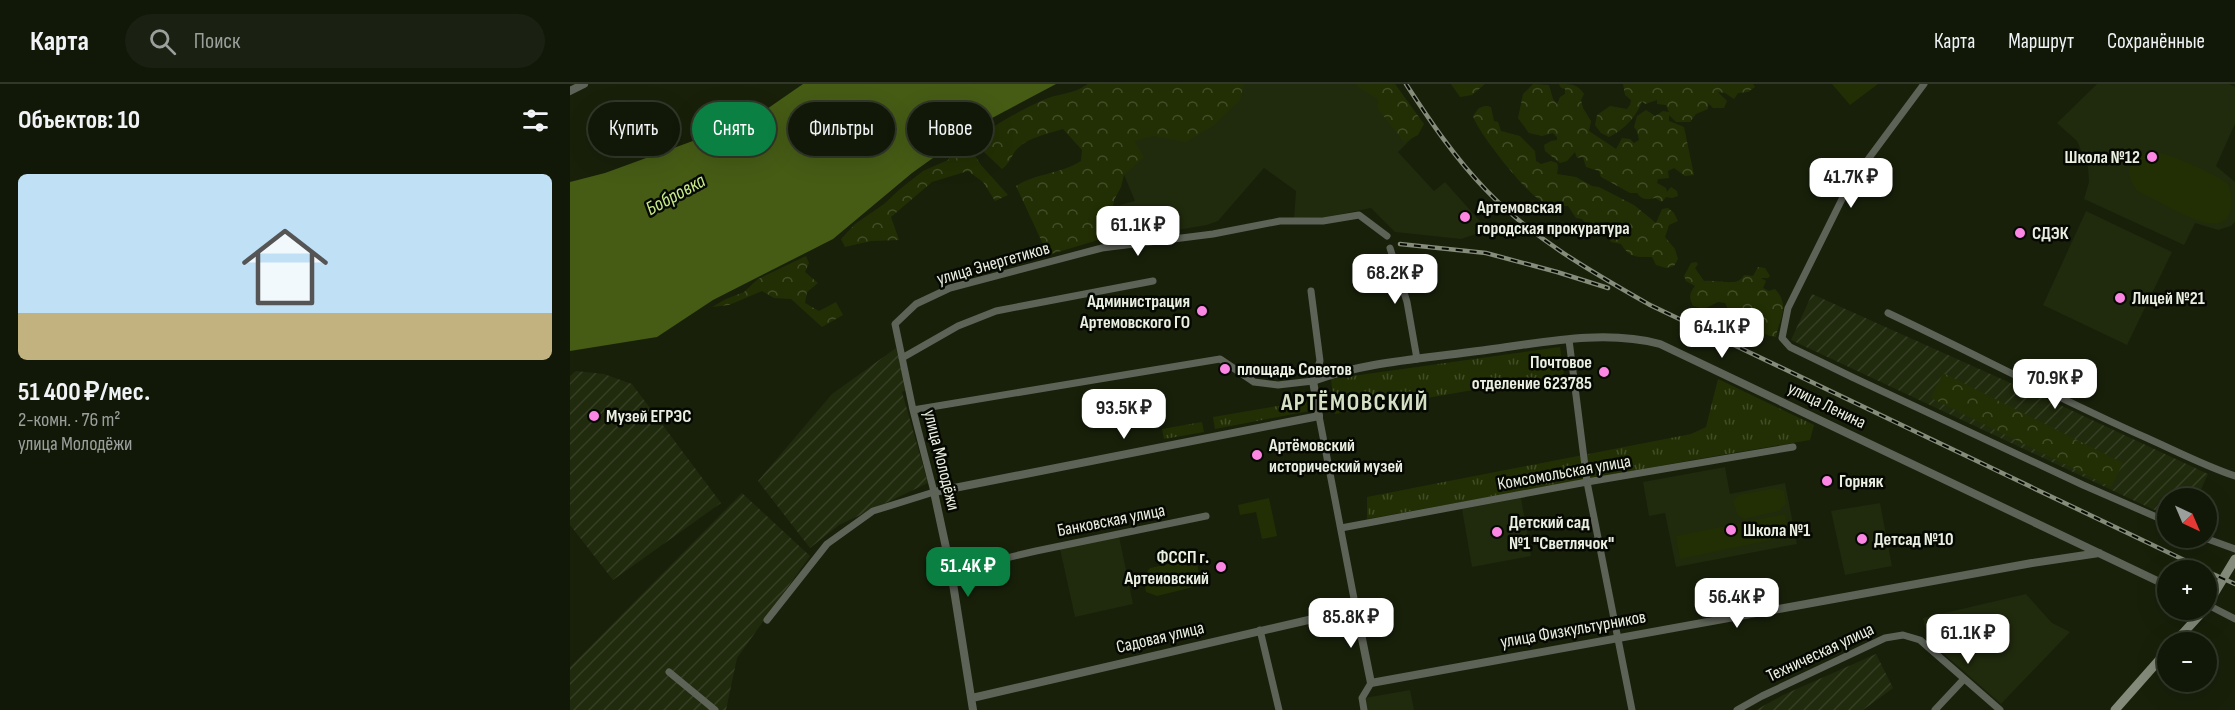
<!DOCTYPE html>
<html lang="ru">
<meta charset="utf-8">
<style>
:root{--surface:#121808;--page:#1b2112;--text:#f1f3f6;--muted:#9ca09c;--line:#313729;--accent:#0b8043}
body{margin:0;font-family:"Sofia Sans Condensed",sans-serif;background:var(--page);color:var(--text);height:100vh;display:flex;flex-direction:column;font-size:22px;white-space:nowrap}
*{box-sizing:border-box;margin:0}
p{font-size:20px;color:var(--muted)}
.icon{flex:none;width:33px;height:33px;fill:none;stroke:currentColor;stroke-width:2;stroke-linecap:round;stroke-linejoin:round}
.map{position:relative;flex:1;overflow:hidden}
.panel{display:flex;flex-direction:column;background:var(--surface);width:570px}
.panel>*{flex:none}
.hud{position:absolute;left:18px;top:18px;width:570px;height:54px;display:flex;gap:12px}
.needle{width:39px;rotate:136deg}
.buttons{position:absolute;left:1587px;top:404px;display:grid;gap:12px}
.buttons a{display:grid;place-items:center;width:60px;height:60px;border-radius:50%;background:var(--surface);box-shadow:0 6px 24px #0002,0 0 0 2px var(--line);font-size:30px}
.price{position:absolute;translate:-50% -51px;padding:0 14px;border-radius:12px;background:#fff;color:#222;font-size:20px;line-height:39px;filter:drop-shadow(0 2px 3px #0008)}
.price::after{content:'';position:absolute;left:50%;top:36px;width:18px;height:14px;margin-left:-9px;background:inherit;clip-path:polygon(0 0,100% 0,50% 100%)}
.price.on{background:var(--accent);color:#fff}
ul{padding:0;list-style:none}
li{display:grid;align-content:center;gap:12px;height:318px;padding:0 18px}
li span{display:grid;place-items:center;height:186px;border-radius:9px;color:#555}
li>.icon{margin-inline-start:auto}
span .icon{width:108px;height:108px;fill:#fffc;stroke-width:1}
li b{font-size:26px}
h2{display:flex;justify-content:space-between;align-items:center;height:72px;padding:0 18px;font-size:26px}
.pill{padding:0 21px;border-radius:27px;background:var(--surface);box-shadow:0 6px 24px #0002,0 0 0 2px var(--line);font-size:21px;line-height:54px}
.pill.on{background:var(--accent);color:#fff}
header{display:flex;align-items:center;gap:36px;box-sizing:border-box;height:84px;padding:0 30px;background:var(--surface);border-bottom:2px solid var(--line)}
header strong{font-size:28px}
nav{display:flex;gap:33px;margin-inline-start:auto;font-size:21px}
.search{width:420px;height:54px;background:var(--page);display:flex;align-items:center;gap:15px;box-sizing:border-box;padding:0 21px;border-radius:33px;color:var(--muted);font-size:22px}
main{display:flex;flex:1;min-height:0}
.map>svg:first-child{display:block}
.built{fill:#202a0d}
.industrial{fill:url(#industrial-furrows)}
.forest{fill:url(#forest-crowns)}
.park{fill:url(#park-tufts)}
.pitch{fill:#222f04}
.water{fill:#465c15}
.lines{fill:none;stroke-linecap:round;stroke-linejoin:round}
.minor{stroke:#5e6358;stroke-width:7}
.tertiary{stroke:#5e6358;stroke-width:8}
.secondary{stroke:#848b7a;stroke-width:9}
.rail-casing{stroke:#858c7a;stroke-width:4.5}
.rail{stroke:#060802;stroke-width:2;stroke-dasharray:7;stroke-linecap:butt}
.poi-dot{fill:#fc86e3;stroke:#060802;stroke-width:2}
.labels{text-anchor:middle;stroke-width:5;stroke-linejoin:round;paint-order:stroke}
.poi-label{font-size:18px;font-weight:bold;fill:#e9efe1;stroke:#060802;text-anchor:start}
.street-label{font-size:18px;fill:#e9efe1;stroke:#060802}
.water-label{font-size:20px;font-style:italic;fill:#c7eb8b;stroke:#060802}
.district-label{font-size:24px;font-weight:bold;letter-spacing:1.5px;fill:#d4dfc3;stroke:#060802}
</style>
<header>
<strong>Карта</strong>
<div class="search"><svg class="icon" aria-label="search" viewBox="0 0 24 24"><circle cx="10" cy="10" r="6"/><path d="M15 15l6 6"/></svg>Поиск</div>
<nav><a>Карта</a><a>Маршрут</a><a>Сохранённые</a></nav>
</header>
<main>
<section class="panel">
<h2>Объектов: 10<svg class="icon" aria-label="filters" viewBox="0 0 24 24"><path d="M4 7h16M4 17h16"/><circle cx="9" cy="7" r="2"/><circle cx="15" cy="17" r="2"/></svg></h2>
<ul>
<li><span style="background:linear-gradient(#bfe0f5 75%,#c2b280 0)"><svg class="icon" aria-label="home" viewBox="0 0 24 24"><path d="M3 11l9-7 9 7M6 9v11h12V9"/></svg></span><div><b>51 400 ₽/мес.</b><p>2-комн. · 76 m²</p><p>улица Молодёжи</p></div></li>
</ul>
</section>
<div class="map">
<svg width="1665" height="626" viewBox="0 0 1665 626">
<defs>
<pattern id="industrial-furrows" width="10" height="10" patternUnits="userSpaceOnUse" patternTransform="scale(1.5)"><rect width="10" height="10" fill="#202a0d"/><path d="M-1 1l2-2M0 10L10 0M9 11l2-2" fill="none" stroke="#363f24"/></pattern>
<pattern id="forest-crowns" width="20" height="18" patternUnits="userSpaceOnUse" patternTransform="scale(1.5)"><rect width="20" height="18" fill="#222f04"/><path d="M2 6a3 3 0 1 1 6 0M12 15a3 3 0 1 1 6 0" fill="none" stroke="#424d28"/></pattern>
<pattern id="park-tufts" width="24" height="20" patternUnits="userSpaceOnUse" patternTransform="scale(1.5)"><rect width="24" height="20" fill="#222f04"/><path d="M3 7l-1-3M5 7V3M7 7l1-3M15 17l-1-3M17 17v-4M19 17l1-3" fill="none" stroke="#424d28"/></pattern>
</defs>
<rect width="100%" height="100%" fill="#18200a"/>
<path class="built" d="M558,0H815L845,51L828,68L864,107L875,98L918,146L891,155L825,148L801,124L757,133L724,134L726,107L694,84L648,137L637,141L559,154L550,121L565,117L523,17Z
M1527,0H1659L1665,3V40L1646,82L1665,98V138L1661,142L1648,146L1625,139L1614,161L1514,115L1519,98L1518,83L1507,57L1487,39Z
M1516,127L1602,168L1557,261L1473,221Z
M1155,383L1160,410L1215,399L1227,460L1106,483L1095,429L1079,432L1073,398Z
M951,414L961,472L902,483L892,425Z
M1310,419L1322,482L1275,491L1261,427Z
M549,452L563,520L505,533L490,465Z
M1456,510L1482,539L1500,548L1431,620L1358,556L1353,534Z
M840,606L844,626H796L794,614Z"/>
<path class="industrial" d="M1242,210L1492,322L1638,390L1627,414H1598L1597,432L1221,256Z
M326,264L336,306L332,308L358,399L269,441L240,464L188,397L262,310Z
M6,287L34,290L62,300L151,419L43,496L0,441V292Z
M172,409L240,472L167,574L156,626H0V583Z
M1306,570L1323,604L1293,626H1186L1213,611Z"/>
<path class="forest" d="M518,0H674L670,16L644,41L616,58L584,52L564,57L574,73L554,91L551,103L544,116L541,140L548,150L478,171L446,102C466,89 491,90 511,77L512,66L493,45C478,50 458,53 447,65C441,72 440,79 432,85L414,68L410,51C430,38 451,26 473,16C489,9 502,11 518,0Z
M787,0H825L854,40L848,51L834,58L808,25V15L787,2Z
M881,0H915L902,11L890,13Z
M963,0L979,1L983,15L987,20L990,13L995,10V5L991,4L989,0C1001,0 1008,0 1014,10L1011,16L1013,24L1021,37L1019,47L1046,65L1052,54L1060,55L1064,59L1069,56L1067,47L1064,43L1067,32L1076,26L1085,32L1093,27L1099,28L1096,21L1087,20V16L1075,20L1072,17C1067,32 1054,46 1039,53L1031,49L1025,41L1027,31L1040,22L1057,25L1060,21L1061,16L1055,11L1053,0H1183L1185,3L1178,8L1168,9L1164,15L1155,9L1148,8L1157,17L1154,24H1143L1138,19V25L1126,30L1120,38H1106L1099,31V37L1114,43L1124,91L1115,92L1104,84L1098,87L1099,94L1088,95L1087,99L1096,104L1097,108L1101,103L1107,107L1108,112L1102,114L1096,113L1092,118L1085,114C1077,116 1072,116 1067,109H1060L1031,93L1029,87L1016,83L1013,73L1007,74L1005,68L997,77L990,79L975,67L974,61L981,57L987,56V53L983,49L972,52L959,49L948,34L953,10Z
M915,22L921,23L924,37L928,38L931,47L950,52L965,67L966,77L971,80L981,77L987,79L988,83L987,90L1006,93L1022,102L1029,103L1064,121L1086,139L1092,125L1098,124L1104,129L1108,137L1099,141L1095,153L1105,165L1108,175L1104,182L1096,184L1086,181L1082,173C1068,173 1060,175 1051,160L1041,158L1033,144L1019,143L1012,135L1006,134L998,122C989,122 978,120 970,116C955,108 907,47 903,32L909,24Z
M397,59L411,81L438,111L425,117L413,98L398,87L362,98L321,133L329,156L301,157L275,163L271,155L285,140L314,120L330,105L353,87L378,76L385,67Z
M236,172L239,179L235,188L248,199L237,208L235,219L249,227L266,218L273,231L252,243L221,215L204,214L192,207L159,221L142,223L156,215L174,208L188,195Z
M1126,178L1128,180L1125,184L1134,197C1148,195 1168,204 1174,191L1183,192L1188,183L1195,184L1200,192L1198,194H1191L1196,197L1193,204L1199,207L1205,205C1221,222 1209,235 1206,253C1197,253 1165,236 1159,228C1157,225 1157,222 1155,219L1148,218L1134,225L1123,222C1119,214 1119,209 1125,202L1116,197L1114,192L1121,179Z
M1373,289L1553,379L1541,403L1361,314Z"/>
<path class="park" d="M990,263L994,290L765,330L761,295Z
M1148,295L1244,341L1240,356L1122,376L797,435V413L1121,350L1136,343Z
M737,317L739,327L645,345L643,333Z
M632,338L634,348L594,355L592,345Z"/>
<path class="pitch" d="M1262,0H1308L1280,21Z
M1577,68C1581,68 1586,68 1591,69C1604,72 1648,91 1658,100C1665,117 1664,145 1637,139C1619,136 1584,115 1566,106C1555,89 1557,77 1577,68Z
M1205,404L1214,407L1216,420L1209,427L1174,435L1167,430L1163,417L1169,411Z
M699,414L707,452L692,455L686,428L670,431L668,421Z
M1215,430L1219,452L1110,475L1106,452Z
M617,476L627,480L630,494L623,503L587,512L576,508L573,493L580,484Z"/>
<path class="water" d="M233,0H486L409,41L342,89L263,155L143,216L87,253L0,267V98L35,89L131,54L194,27Z"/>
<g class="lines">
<path class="minor" d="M1354,0L1279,101L1218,224L1212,254L1220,263L1284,294L1513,401L1598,438
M820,164L837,218L847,275
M1318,229C1405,270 1489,315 1577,354C1606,367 1635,382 1665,392
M999,256L1017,398L1062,626
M332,274L388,242L426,227L583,197
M343,326L650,275L684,298L708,301L743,297L750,277L741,207
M749,332L786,525
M771,444L1017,398L1223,363
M1632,453L1665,465
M381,487L466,467L636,432
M1638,521L1665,535
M197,536L257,460L303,427L364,408L343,326L325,240L346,220L380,204L532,164L643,150L710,137H753L789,131L817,152
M690,546L709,626
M99,588L145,626
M794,626L792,614L801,599
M1167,626L1192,612L1315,554L1333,551L1350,556L1430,626
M1365,626L1394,595"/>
<path class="tertiary" d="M0,7L14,0
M402,614L786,525L801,599L1462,479L1529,469
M403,626L381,487L364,408L749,332L743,297C791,279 849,275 900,268C962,261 1029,244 1090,260L1598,502"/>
<path class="secondary" d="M1636,523L1665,475
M1605,558L1635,525
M1545,626L1598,566"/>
<g class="rail-casing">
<path id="rail" d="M836,0C860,37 885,74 916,106C962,154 1022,188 1080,221L1635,486
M830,160L916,169L987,188L1038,204
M1636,487L1665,500"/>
</g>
<use href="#rail" class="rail"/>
</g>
<g class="poi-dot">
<circle cx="1582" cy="73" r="6"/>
<circle cx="895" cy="133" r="6"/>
<circle cx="1450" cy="149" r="6"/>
<circle cx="1550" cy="214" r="6"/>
<circle cx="632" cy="227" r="6"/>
<circle cx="655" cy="285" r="6"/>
<circle cx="1034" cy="288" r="6"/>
<circle cx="24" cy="332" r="6"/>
<circle cx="687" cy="371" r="6"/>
<circle cx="1257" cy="397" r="6"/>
<circle cx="1161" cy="446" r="6"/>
<circle cx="927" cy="448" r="6"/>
<circle cx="1292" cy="455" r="6"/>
<circle cx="651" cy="483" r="6"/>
</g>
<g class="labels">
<g class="poi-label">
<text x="1570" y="79" text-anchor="end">Школа №12</text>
<text x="907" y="129">Артемовская<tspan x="907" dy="21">городская прокуратура</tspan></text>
<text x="1462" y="155">СДЭК</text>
<text x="1562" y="220">Лицей №21</text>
<text x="620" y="223" text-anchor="end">Администрация<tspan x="620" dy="21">Артемовского ГО</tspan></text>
<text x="1022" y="284" text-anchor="end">Почтовое<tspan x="1022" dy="21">отделение 623785</tspan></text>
<text x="667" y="291">площадь Советов</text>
<text x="36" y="338">Музей ЕГРЭС</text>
<text x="699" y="367">Артёмовский<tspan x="699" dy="21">исторический музей</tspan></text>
<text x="1269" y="403">Горняк</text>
<text x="939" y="444">Детский сад<tspan x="939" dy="21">№1 "Светлячок"</tspan></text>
<text x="1173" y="452">Школа №1</text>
<text x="1304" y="461">Детсад №10</text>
<text x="639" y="479" text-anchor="end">ФССП г.<tspan x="639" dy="21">Артеиовский</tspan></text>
</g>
<g class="street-label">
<text transform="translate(423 179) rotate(-16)" y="6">улица Энергетиков</text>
<text transform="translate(1257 321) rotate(26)" y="6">улица Ленина</text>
<text transform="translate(372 376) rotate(76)" y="6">улица Молодёжи</text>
<text transform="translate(994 388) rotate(-10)" y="6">Комсомольская улица</text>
<text transform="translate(541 436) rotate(-11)" y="6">Банковская улица</text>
<text transform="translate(1003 545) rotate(-10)" y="6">улица Физкультурников</text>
<text transform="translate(590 553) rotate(-13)" y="6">Садовая улица</text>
<text transform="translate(1250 568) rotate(-25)" y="6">Техническая улица</text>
</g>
<g class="water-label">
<text transform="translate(105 110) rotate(-29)" y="7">Бобровка</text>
</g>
<g class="district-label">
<text x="785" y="326">АРТЁМОВСКИЙ</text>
</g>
</g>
</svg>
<div class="buttons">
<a><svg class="needle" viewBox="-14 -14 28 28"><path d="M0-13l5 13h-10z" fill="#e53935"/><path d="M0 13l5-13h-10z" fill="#9ca09c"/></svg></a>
<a>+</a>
<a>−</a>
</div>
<b class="price" style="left:1281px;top:125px">41.7K ₽</b>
<b class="price" style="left:568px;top:173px">61.1K ₽</b>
<b class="price" style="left:825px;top:221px">68.2K ₽</b>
<b class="price" style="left:1152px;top:275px">64.1K ₽</b>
<b class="price" style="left:1485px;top:326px">70.9K ₽</b>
<b class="price" style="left:554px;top:356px">93.5K ₽</b>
<b class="price on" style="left:398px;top:514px">51.4K ₽</b>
<b class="price" style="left:1167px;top:545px">56.4K ₽</b>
<b class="price" style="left:781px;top:565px">85.8K ₽</b>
<b class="price" style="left:1398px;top:581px">61.1K ₽</b>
<div class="hud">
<a class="pill">Купить</a>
<a class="pill on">Снять</a>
<a class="pill">Фильтры</a>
<a class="pill">Новое</a>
</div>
</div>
</main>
